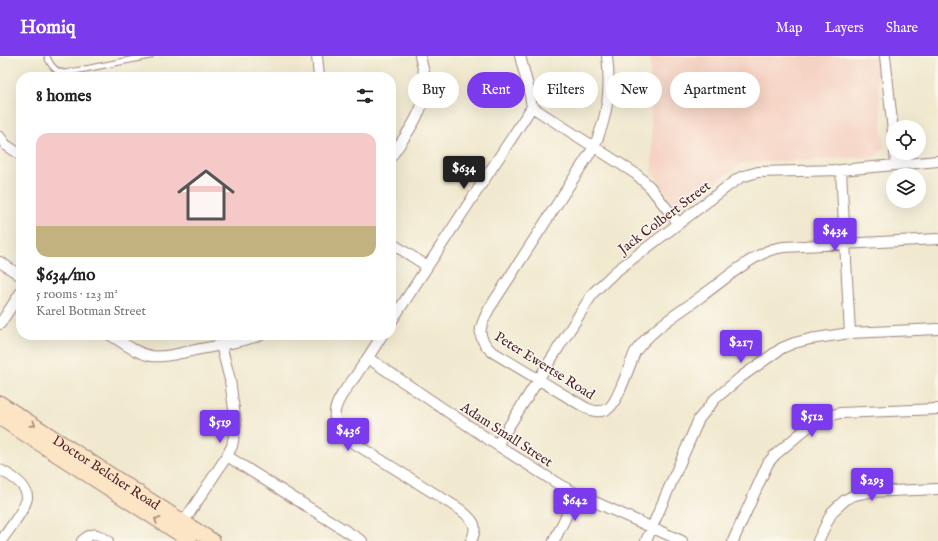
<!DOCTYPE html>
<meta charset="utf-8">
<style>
:root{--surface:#fff;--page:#f6f6f6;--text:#222;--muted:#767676;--line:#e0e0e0;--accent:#7c3aed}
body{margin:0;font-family:"IM FELL English",serif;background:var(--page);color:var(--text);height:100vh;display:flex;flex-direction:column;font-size:15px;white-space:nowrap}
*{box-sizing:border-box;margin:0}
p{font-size:13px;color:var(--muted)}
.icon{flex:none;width:22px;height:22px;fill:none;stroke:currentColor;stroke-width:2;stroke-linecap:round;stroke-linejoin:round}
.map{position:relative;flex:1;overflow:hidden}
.panel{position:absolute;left:16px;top:16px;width:380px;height:268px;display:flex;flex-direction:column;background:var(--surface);border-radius:16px;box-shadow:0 4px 16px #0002}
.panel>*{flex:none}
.top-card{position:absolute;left:408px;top:16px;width:380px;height:36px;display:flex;gap:8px}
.tools{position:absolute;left:886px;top:64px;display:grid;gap:8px}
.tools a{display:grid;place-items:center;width:40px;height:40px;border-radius:50%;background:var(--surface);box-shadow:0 4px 16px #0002;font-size:20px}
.price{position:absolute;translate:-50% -34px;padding:0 9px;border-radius:4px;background:var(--accent);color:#fff;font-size:13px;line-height:26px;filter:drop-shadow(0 1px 2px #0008)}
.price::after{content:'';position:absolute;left:50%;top:24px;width:12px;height:9px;margin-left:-6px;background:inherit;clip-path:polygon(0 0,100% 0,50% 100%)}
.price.selected{background:#222;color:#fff}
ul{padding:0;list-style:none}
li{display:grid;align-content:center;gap:8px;height:212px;padding:0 20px}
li+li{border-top:1px solid var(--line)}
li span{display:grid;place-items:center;height:124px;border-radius:12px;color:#555}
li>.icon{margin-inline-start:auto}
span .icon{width:72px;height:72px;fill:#fffc;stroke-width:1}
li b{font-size:17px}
h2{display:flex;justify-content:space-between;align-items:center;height:48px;padding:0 20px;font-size:17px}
.chip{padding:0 14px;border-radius:18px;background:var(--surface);box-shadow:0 4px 16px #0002;font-size:14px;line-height:36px}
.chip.selected{background:var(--accent);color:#fff}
header{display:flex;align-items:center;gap:24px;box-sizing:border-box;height:56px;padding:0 20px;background:var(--accent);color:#fff}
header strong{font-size:19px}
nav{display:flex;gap:22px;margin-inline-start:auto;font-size:14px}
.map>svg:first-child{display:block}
.built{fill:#f5d2c2}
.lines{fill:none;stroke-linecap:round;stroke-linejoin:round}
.lane-casing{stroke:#9e847d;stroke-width:7}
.street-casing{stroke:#9e847d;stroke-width:12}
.secondary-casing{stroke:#9e847d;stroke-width:16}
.lane{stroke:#fff;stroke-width:5}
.street{stroke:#fff;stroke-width:10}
.secondary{stroke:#fce5c4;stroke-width:14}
.oneway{stroke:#a38278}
.labels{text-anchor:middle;stroke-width:3;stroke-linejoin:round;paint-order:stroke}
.street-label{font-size:14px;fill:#4a1f2b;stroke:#fbf7ec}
</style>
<header>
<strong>Homiq</strong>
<nav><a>Map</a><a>Layers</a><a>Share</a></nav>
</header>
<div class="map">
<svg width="938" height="485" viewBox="0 0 938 485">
<rect width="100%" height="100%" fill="#fbf7ec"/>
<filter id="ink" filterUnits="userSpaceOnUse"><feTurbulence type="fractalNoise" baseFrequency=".025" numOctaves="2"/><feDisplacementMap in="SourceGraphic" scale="8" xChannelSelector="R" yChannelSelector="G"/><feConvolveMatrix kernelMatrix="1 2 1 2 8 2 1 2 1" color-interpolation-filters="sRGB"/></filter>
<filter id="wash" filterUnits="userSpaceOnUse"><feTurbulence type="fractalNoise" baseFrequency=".012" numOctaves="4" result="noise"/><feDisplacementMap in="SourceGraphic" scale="16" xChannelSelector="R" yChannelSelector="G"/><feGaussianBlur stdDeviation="0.9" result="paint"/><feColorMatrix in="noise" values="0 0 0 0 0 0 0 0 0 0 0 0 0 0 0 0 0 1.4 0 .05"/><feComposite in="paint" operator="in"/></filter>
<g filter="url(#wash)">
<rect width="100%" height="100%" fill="#f1e9cf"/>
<path class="built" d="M650,0H876L884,92L876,101L742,107L683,151L675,150L652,116Z"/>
</g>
<g filter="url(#ink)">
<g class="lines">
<g class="lane-casing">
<path id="lane" d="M47,0C50,9 55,16 65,17L150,0"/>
</g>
<g class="street-casing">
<path id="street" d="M317,0L319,21
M607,0C611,33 608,60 594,91L489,253C480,270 475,280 491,295L586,352C594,356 601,357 609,352C618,345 630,308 635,296C652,272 681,256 703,239C723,225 742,207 764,197C770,193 777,192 784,191L938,183
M885,0L893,76
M532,51L636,118L650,131L678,167
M0,81L6,89L21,99
M895,97L896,109
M391,101C405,80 424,57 426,31C426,21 422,10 420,0
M841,114L850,277
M391,187L427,210
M0,206L21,220
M391,266L532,51L529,34L520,0
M0,268L21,236
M110,279C123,287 136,297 151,300C164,302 179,297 191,295C214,290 239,287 261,279
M382,279C374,293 364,307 355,321C348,330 337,343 335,355C333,368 340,376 349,384L461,454C473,464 479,469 471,485
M368,302L497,389L560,429L577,438L682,485
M497,389L593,237L615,216L732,127L741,121L758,116L841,114L938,105
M227,400L362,485
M0,414C10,419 28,429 27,442C26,452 7,476 1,485
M181,470L227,400L232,390L236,368L230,324L221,289
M82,485C93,475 97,478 108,485
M554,485L577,438
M646,485L699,363L715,343L741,321L772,299L782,292L794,287L810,283L850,277L938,273
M733,485L768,407L775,399L808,371L819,364L828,360L840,357L938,353
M818,485L832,456L845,444L854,439L869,436L938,433"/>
</g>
<g class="secondary-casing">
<g id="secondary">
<path id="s1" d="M0,347L213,485"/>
<path d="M0,362L190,485"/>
</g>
</g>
<use href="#lane" class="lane"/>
<use href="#street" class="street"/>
<use href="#secondary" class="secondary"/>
</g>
<defs><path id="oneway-chevron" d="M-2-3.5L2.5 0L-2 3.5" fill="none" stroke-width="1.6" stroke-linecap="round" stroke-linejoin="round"/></defs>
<g class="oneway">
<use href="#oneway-chevron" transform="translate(33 368) rotate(33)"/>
<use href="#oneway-chevron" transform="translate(157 464) rotate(-147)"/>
</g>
</g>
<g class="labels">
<g class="street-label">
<text transform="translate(664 161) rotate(-37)" y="5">Jack Colbert Street</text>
<text transform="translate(545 309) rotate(32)" y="5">Peter Ewertse Road</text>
<text transform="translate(507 378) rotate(33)" y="5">Adam Small Street</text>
<text dy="5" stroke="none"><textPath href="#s1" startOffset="127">Doctor Belcher Road</textPath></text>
</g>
</g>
</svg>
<div class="tools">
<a><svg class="icon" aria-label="locate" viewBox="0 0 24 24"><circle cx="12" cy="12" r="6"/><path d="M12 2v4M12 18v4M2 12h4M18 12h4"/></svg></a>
<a><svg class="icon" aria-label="layers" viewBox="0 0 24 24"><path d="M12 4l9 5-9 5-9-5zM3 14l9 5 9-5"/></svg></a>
</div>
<b class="price selected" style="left:464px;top:134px">$634</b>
<b class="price" style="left:835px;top:196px">$434</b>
<b class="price" style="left:741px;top:308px">$217</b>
<b class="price" style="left:812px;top:382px">$512</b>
<b class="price" style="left:220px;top:388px">$519</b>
<b class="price" style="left:348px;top:396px">$436</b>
<b class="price" style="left:872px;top:446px">$293</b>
<b class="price" style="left:575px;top:466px">$642</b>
<div class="top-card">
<a class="chip">Buy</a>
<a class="chip selected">Rent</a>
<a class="chip">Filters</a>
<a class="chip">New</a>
<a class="chip">Apartment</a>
</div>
<section class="panel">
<h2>8 homes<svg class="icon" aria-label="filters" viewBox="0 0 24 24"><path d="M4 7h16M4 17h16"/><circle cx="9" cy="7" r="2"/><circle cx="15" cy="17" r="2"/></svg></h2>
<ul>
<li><span style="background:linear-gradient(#f6c9c9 75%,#c2b280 0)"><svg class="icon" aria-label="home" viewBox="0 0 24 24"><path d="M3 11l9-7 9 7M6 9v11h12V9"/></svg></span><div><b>$634/mo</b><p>5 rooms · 123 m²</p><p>Karel Botman Street</p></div></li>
</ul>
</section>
</div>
